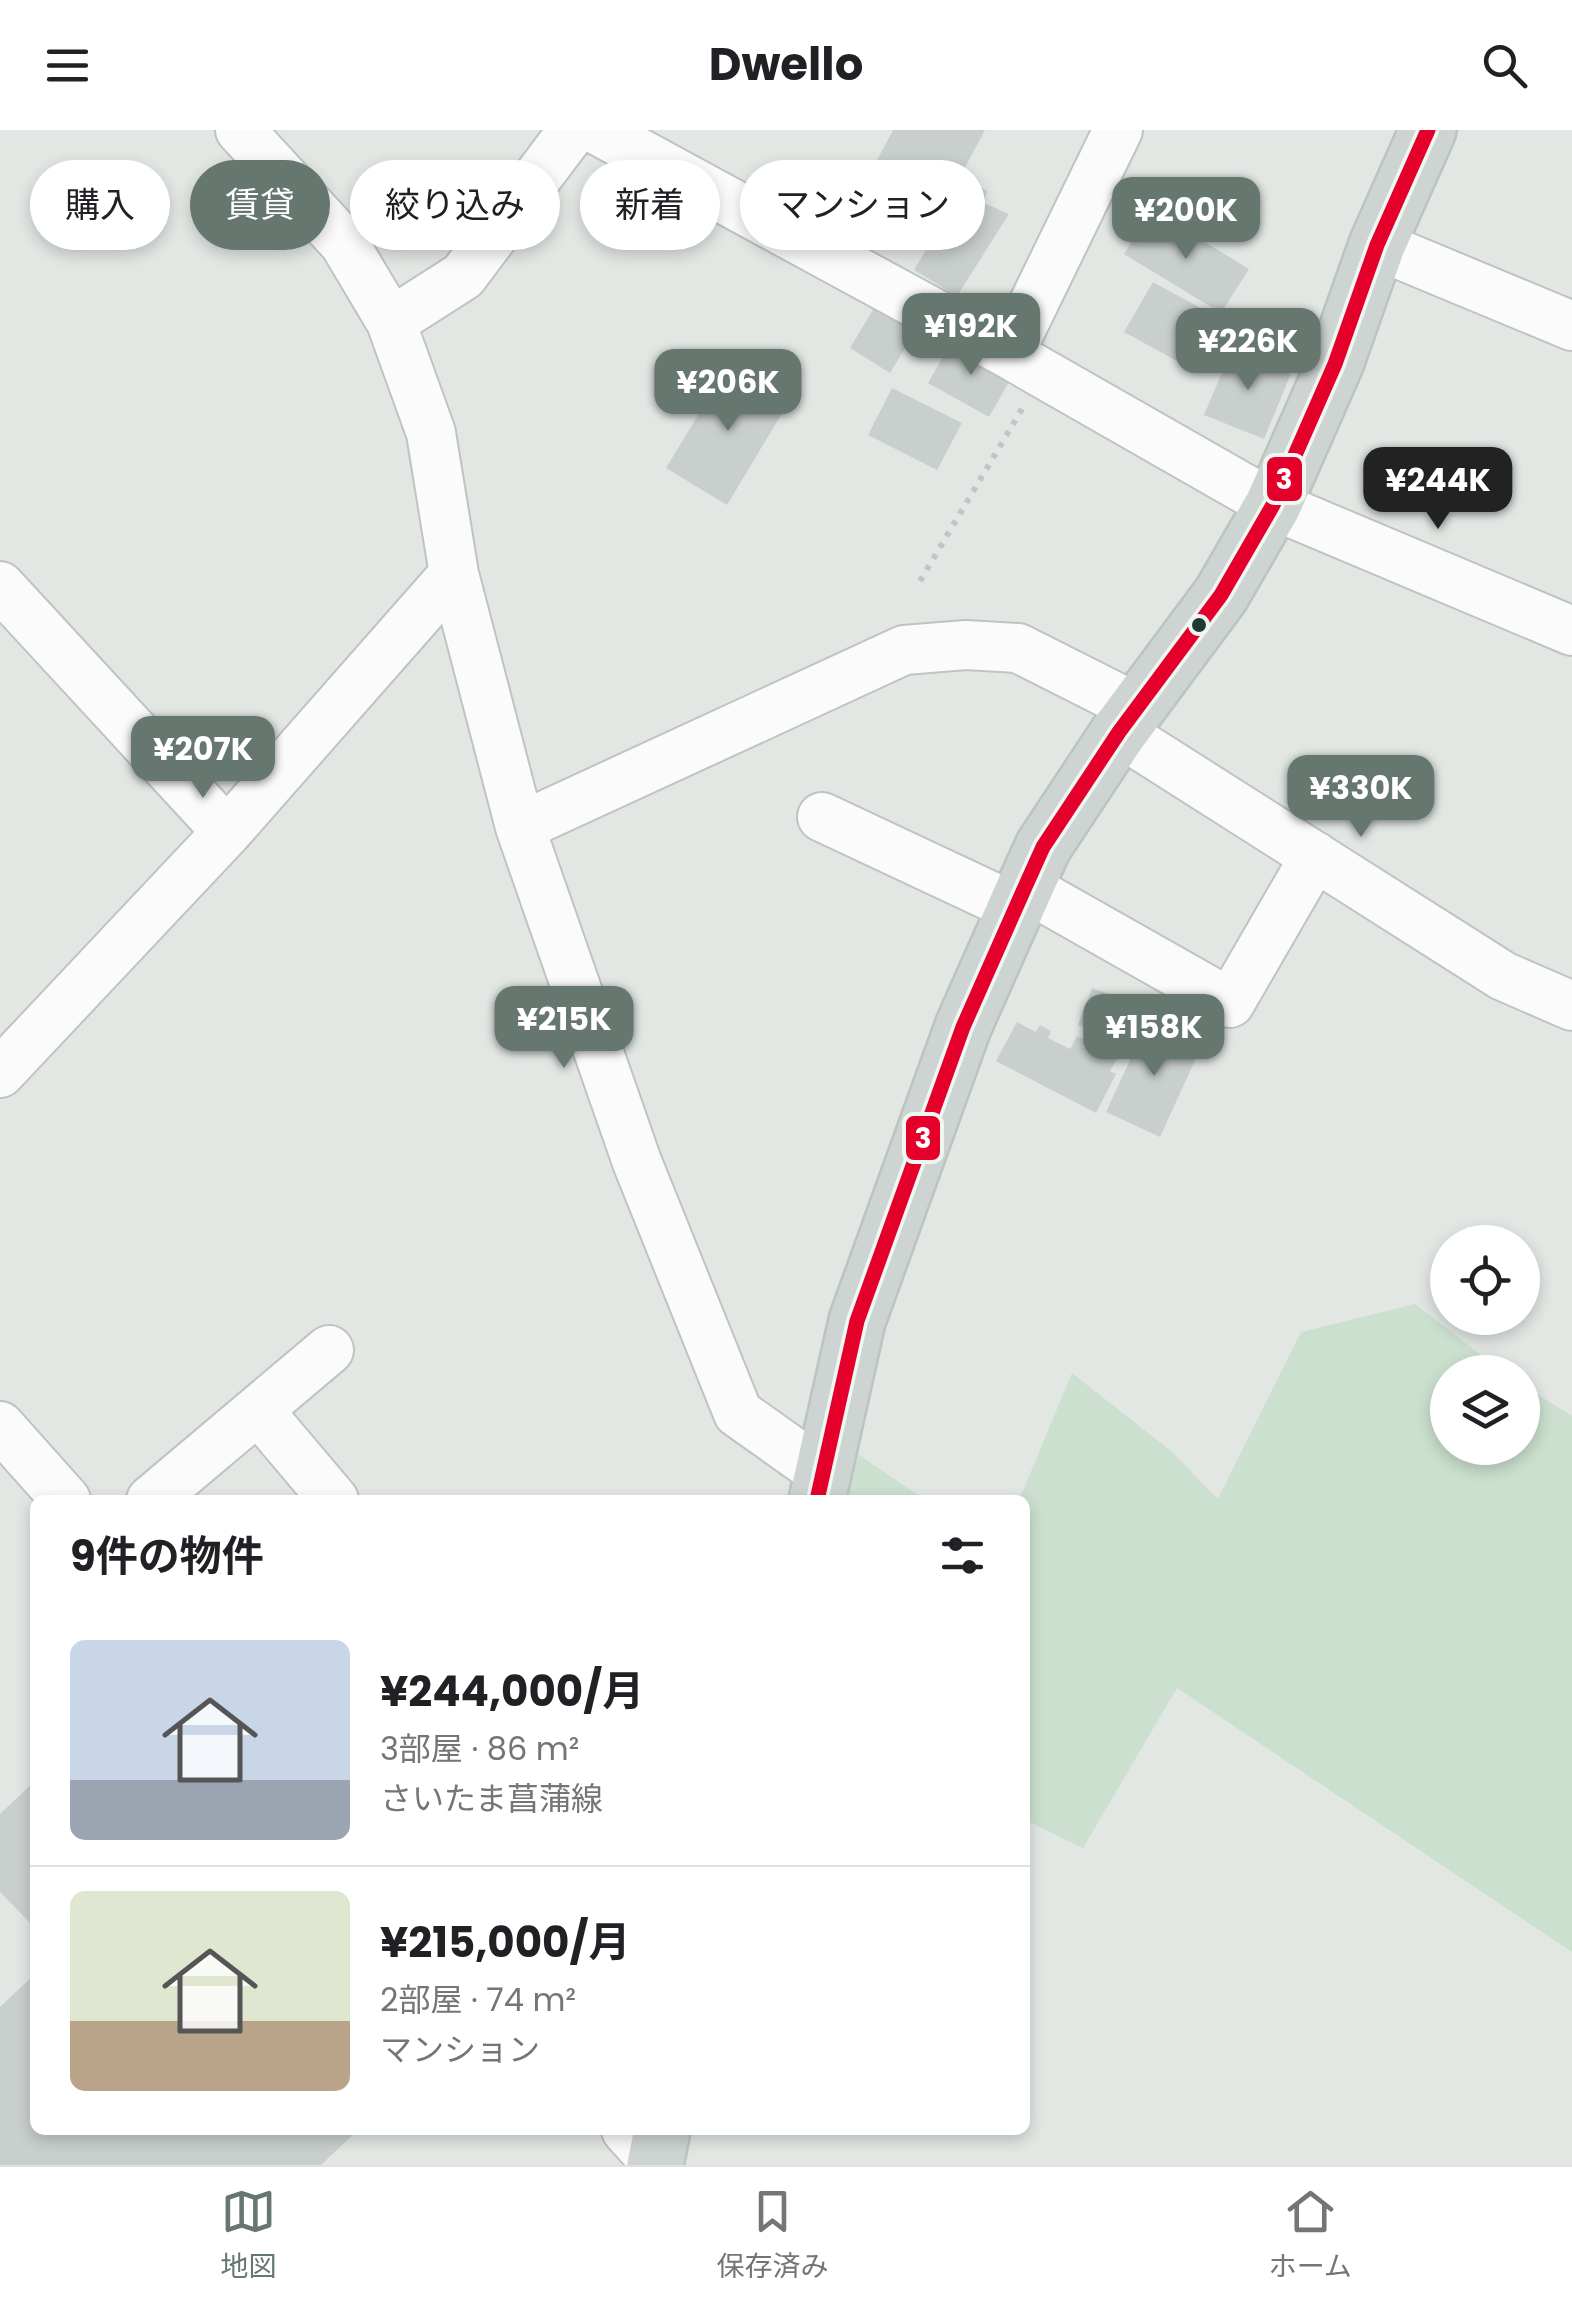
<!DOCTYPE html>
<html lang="ja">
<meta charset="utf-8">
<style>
:root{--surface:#fff;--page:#f6f6f6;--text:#202124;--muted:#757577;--line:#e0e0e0;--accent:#65776f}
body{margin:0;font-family:Poppins,"Noto Sans JP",sans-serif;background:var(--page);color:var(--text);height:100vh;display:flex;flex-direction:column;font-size:38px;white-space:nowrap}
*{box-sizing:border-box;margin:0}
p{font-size:32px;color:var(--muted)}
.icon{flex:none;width:55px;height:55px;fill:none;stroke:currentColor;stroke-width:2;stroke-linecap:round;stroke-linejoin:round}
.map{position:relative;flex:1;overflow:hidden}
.sheet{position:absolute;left:30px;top:1365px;width:1000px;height:640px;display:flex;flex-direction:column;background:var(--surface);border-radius:15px;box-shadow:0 5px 15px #0003}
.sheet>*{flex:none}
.guide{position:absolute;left:30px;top:30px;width:1000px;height:90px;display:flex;gap:20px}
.tools{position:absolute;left:1430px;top:1095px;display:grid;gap:20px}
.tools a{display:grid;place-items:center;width:110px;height:110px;border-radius:50%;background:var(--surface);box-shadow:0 5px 15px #0003;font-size:50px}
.price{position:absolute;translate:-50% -85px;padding:0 22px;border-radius:20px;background:var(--accent);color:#fff;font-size:32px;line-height:65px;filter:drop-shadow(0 2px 5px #0008)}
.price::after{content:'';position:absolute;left:50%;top:60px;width:30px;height:22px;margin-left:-15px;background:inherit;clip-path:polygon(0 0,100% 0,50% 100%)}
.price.selected{background:#222;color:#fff}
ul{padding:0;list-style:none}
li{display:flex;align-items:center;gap:30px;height:250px;padding:0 40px}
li+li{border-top:2px solid var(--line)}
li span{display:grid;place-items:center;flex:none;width:280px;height:200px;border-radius:15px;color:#555}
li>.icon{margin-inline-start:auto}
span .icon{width:120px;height:120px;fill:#fffc;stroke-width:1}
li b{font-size:42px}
h2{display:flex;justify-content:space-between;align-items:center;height:120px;padding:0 40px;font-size:42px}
.pill{padding:0 35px;border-radius:45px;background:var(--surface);box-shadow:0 5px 15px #0003;font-size:35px;line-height:90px}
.pill.selected{background:var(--accent);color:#fff}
header{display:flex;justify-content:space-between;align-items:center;height:130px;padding:0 40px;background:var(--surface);font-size:45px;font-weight:700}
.tab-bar{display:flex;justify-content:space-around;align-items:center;height:140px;border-top:2px solid var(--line);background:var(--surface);font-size:28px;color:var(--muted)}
.tab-bar a{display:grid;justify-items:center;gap:5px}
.tab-bar .selected{color:var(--accent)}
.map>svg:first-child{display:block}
.green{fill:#cbe0cf}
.building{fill:#c9cfcc}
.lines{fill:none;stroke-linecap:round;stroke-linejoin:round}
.minor-casing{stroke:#bfc4c1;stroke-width:52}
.major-casing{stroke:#bcc4c0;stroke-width:60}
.path{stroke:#bfc7c5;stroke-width:6;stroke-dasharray:5 8;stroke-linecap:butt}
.minor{stroke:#fbfbfb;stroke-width:48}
.major{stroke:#cdd4d1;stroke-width:55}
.bus-1-casing{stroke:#eff7f2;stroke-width:22}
.bus-1{stroke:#e4002b;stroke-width:15}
.bus-dot{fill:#213a30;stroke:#eff7f2;stroke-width:4}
.line-badge{stroke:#eff7f2;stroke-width:4}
.badge-label{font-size:28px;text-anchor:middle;font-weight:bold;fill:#fff}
</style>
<header><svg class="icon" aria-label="menu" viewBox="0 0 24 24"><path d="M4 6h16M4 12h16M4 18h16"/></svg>Dwello<svg class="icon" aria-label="search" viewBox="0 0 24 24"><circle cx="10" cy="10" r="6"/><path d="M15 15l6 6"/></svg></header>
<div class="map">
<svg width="1572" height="2035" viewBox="0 0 1572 2035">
<rect width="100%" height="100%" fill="#e2e7e4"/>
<path class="green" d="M1415,1174L1503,1242H1448V1318H1522L1523,1255L1572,1286V1822L1177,1558L1083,1718L1025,1690V1370H1019L1072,1243L1171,1321L1218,1369L1301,1202Z
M852,1320L925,1370H841Z"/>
<path class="building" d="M893,0H985L944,77L873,38Z
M968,51L987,61L984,73L1009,84L957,166L914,140Z
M1152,80L1249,139L1221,183L1124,124Z
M1153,152L1217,187L1188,237L1124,202Z
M877,173L917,199L890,243L850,218Z
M953,209L1014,243L989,287L928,253Z
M1233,217L1292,241L1264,309L1204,285Z
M729,234L790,270L727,375L666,338Z
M892,258L962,293L937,340L868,305Z
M1092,858L1130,871L1116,909L1078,895Z
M1148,891L1202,915L1160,1007L1106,982Z
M1017,892L1036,902L1040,895L1051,901L1048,908L1070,919L1077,906L1118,927L1110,941L1116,944L1096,983L996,931Z
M35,1651V1798L0,1762V1684Z
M35,1844V2000H358L321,2035H0V1877Z"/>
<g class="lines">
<g class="minor-casing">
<path id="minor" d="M240,0L344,113L391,192L431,303L454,444L520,697L637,1032L738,1283L824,1344
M597,0L1009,224L1273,375L1572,501
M1377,115L1572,196
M391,192L463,146L573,0
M1009,224L1118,0
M0,456L227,702
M1119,602L1503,846L1572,876
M822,687L1016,778
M520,697L904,520L966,515L1018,518L1137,578
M1025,757L1230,873L1315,726
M0,943L227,702L454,444
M258,1280L334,1370
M0,1296L66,1370
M151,1370L329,1220
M626,2000L655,2032"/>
</g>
<g class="major-casing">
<path id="major" d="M817,1370L857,1191L963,897L1025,757L1043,717L1119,602L1221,465L1273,375L1335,234L1377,115L1428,0
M655,2035L662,2000"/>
</g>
<path class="path" d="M920,451L1022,279"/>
<use href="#minor" class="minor"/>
<use href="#major" class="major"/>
<g class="bus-1-casing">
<path id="bus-1" d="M817,1370L857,1191L963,897L1025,757L1043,717L1119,602L1221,465L1273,375L1335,234L1377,115L1428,0"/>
</g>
<use href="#bus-1" class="bus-1"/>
</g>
<circle class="bus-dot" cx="1199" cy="495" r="9"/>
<g class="line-badge">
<rect x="1265" y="325" width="39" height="48" rx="10" fill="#e4002b"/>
<rect x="904" y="984" width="38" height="48" rx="10" fill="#e4002b"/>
</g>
<g class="badge-label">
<text x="1284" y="359">3</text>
<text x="923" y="1018">3</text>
</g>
</svg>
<div class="tools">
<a><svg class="icon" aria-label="locate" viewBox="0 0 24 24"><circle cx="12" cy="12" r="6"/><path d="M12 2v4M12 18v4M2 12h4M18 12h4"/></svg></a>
<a><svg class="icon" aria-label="layers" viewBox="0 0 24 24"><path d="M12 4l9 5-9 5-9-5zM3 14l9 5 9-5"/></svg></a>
</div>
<b class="price" style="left:1186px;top:132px">¥200K</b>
<b class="price" style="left:971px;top:248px">¥192K</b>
<b class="price" style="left:1248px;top:263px">¥226K</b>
<b class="price" style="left:728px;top:304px">¥206K</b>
<b class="price selected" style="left:1438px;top:402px">¥244K</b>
<b class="price" style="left:203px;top:671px">¥207K</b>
<b class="price" style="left:1361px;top:710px">¥330K</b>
<b class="price" style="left:564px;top:941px">¥215K</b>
<b class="price" style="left:1154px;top:949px">¥158K</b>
<div class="guide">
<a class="pill">購入</a>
<a class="pill selected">賃貸</a>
<a class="pill">絞り込み</a>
<a class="pill">新着</a>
<a class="pill">マンション</a>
</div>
<section class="sheet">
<h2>9件の物件<svg class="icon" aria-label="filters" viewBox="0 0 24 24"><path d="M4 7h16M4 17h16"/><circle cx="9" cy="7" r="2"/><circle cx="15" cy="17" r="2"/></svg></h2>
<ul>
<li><span style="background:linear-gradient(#c9d6e8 70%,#9aa5b1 0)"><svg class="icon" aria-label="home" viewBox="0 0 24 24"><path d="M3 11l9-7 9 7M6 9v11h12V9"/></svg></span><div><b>¥244,000/月</b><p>3部屋 · 86 m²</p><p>さいたま菖蒲線</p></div></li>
<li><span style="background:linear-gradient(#dfe7d0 65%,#b9a48a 0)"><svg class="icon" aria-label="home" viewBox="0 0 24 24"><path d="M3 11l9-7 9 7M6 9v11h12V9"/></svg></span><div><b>¥215,000/月</b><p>2部屋 · 74 m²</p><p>マンション</p></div></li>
</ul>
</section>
</div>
<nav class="tab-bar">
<a class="selected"><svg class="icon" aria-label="map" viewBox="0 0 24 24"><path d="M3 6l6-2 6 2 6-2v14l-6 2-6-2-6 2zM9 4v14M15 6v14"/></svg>地図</a>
<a><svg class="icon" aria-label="saved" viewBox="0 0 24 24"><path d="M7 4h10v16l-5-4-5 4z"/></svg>保存済み</a>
<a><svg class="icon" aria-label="home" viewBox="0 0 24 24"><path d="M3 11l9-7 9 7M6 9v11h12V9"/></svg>ホーム</a>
</nav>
